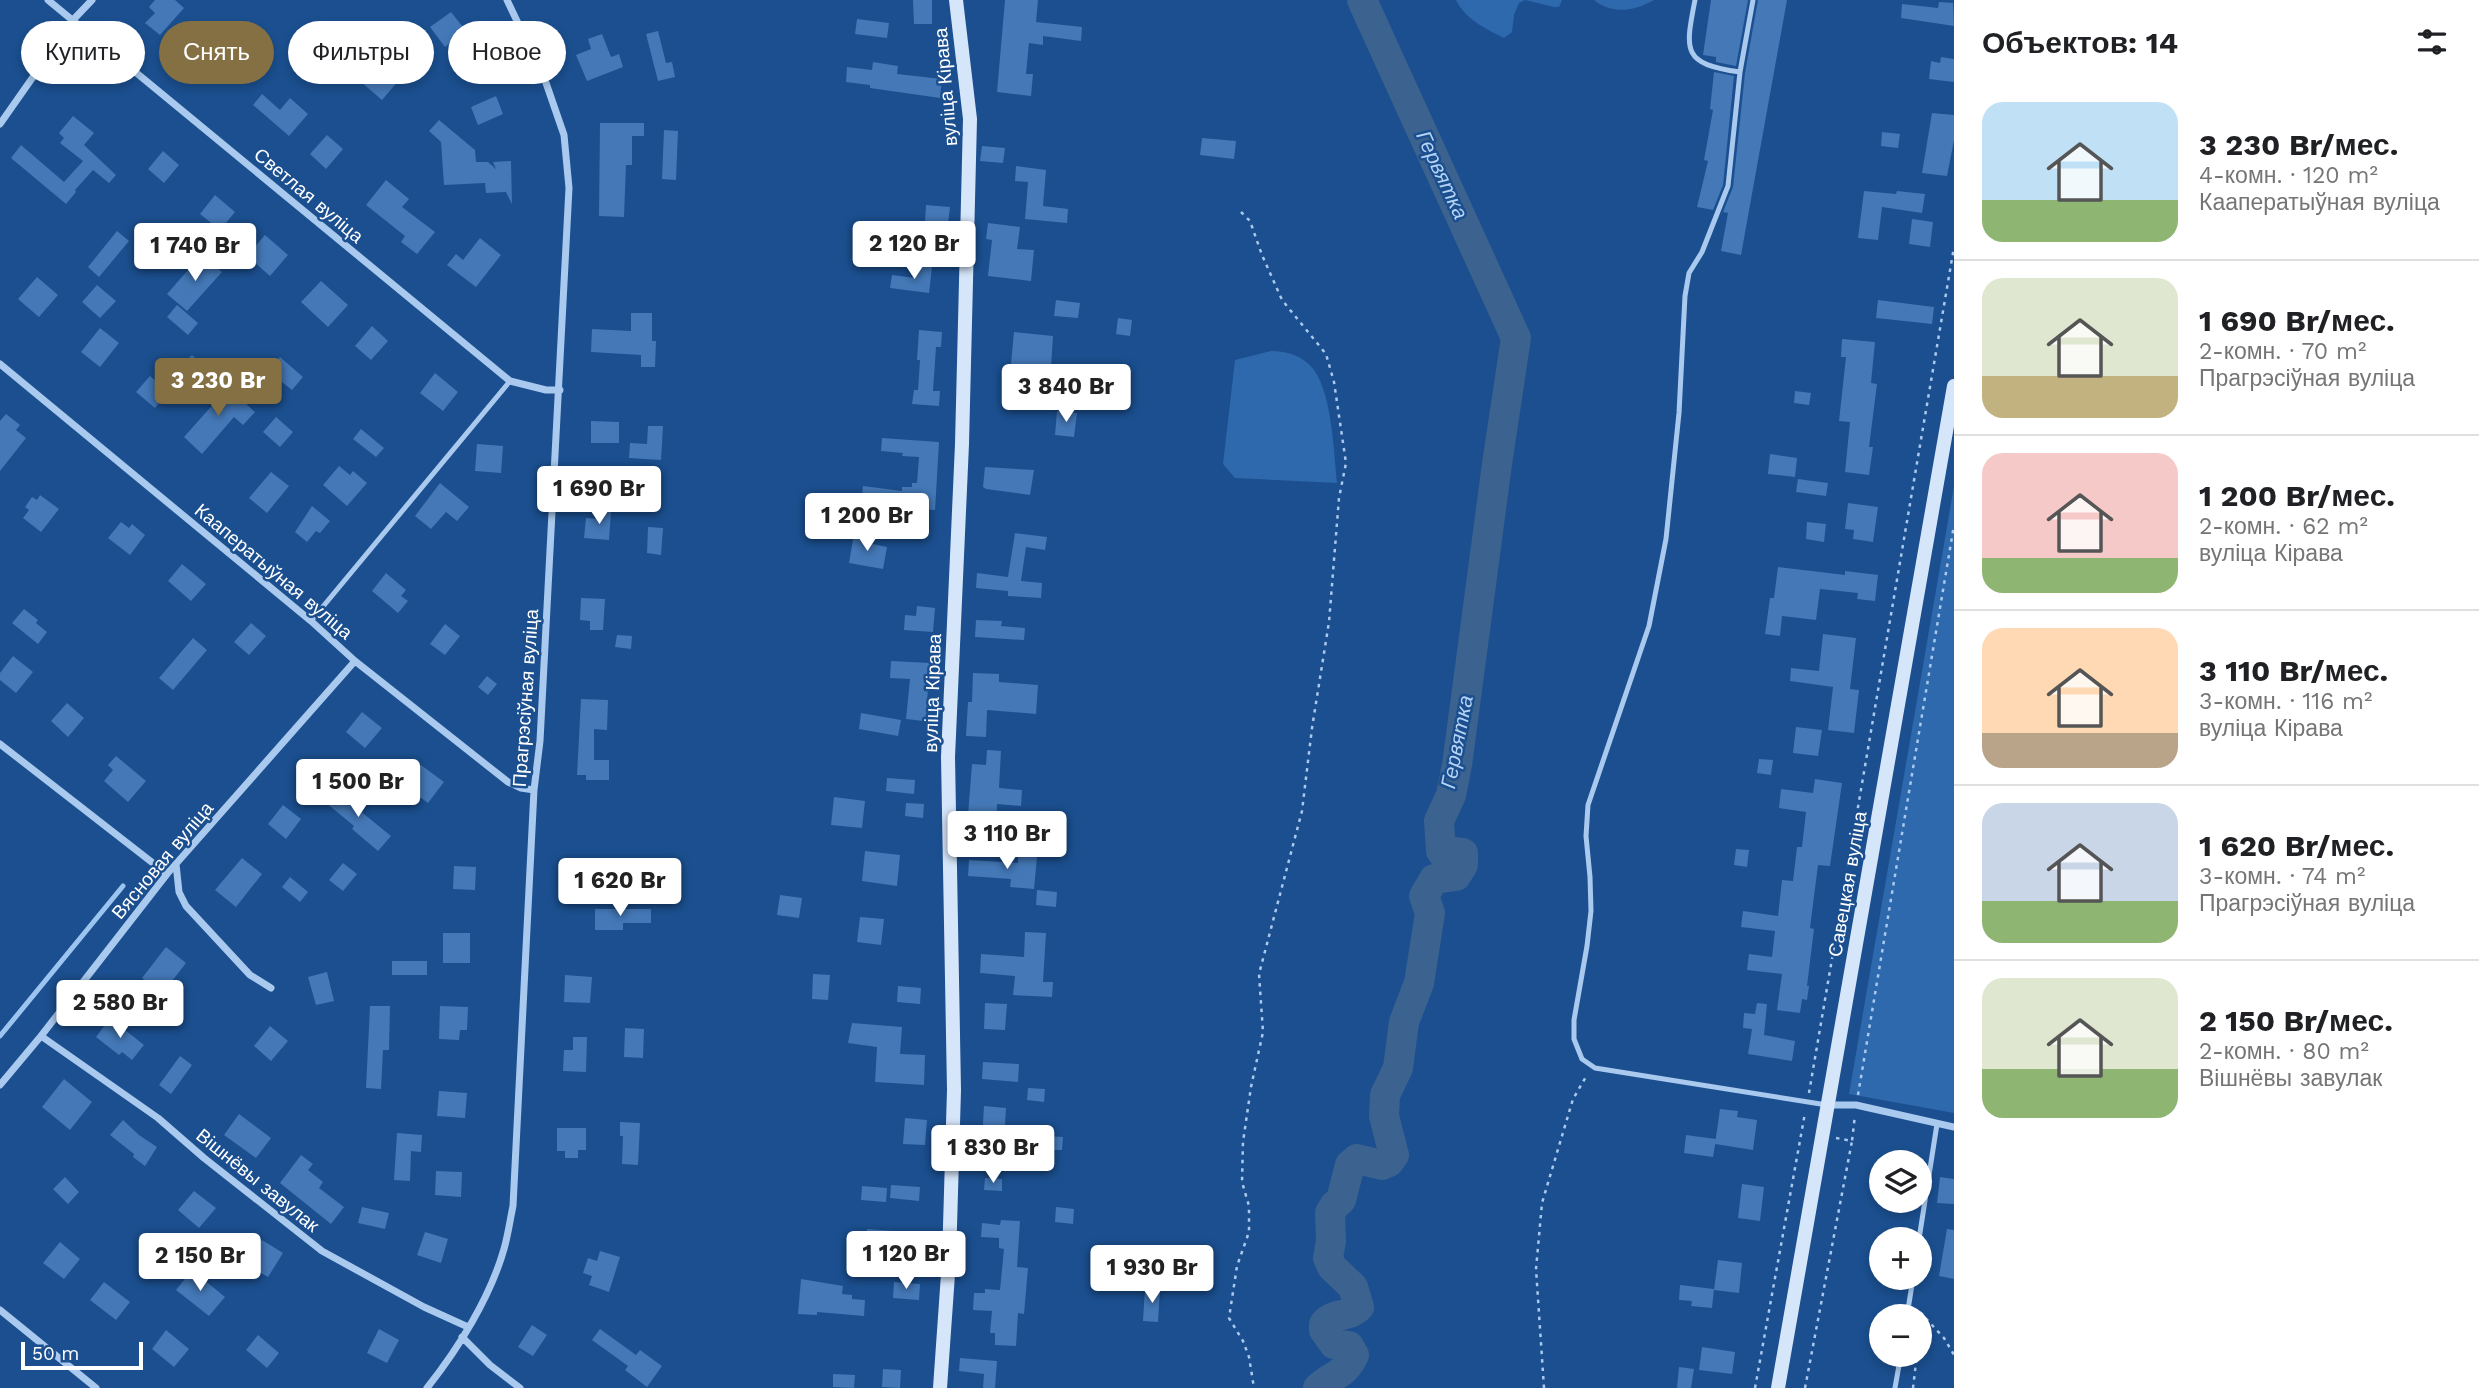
<!DOCTYPE html>
<html lang="ru">
<meta charset="utf-8">
<style>
:root{--surface:#fff;--page:#f6f6f6;--text:#202124;--muted:#757577;--line:#e0e0e0;--accent:#847042}
body{margin:0;font-family:"Work Sans",sans-serif;background:var(--page);color:var(--text);height:100vh;display:flex;flex-direction:column;font-size:26px;white-space:nowrap}
*{box-sizing:border-box;margin:0}
p{font-size:23px;color:var(--muted)}
.icon{flex:none;width:38px;height:38px;fill:none;stroke:currentColor;stroke-width:2;stroke-linecap:round;stroke-linejoin:round}
.map{position:relative;flex:1;overflow:hidden}
.sheet{display:flex;flex-direction:column;background:var(--surface);width:525px}
.sheet>*{flex:none}
.banner{position:absolute;left:21px;top:21px;width:665px;height:63px;display:flex;gap:14px}
.fabs{position:absolute;left:1869px;top:1150px;display:grid;gap:14px}
.fabs a{display:grid;place-items:center;width:63px;height:63px;border-radius:50%;background:var(--surface);box-shadow:0 4px 10px #0003;font-size:35px}
.scale{position:absolute;left:21px;bottom:18px;width:122px;box-sizing:border-box;padding-left:7px;border:4px solid #fff;border-top:0;font-size:19px;line-height:24px;white-space:nowrap;color:#fff;-webkit-text-stroke:5px #1b4f8f;paint-order:stroke}
.price{position:absolute;translate:-50% -60px;padding:0 16px;border-radius:7px;background:#fff;color:#222;font-size:23px;line-height:46px;filter:drop-shadow(0 2px 4px #0008)}
.price::after{content:'';position:absolute;left:50%;top:42px;width:21px;height:16px;margin-left:-10px;background:inherit;clip-path:polygon(0 0,100% 0,50% 100%)}
.price.current{background:var(--accent);color:#fff}
ul{padding:0;list-style:none}
li{display:flex;align-items:center;gap:21px;height:175px;padding:0 28px}
li+li{border-top:2px solid var(--line)}
li span{display:grid;place-items:center;flex:none;width:196px;height:140px;border-radius:21px;color:#555}
li>.icon{margin-inline-start:auto}
span .icon{width:84px;height:84px;fill:#fffc;stroke-width:1}
li b{font-size:30px}
h2{display:flex;justify-content:space-between;align-items:center;height:84px;padding:0 28px;font-size:30px}
.chip{padding:0 24px;border-radius:32px;background:var(--surface);box-shadow:0 4px 10px #0003;font-size:24px;line-height:63px}
.chip.current{background:var(--accent);color:#fff}
main{display:flex;flex:1;min-height:0}
.map>svg:first-child{display:block}
.green{fill:#2e69ad}
.lines{fill:none;stroke-linecap:round;stroke-linejoin:round}
.stream{stroke:#9cc4f0;stroke-width:5}
.river{stroke:#3c6290;stroke-width:30}
.building{fill:#4478b7}
.path{stroke:#a9c9ee;stroke-width:2.5;stroke-dasharray:3.5 5;stroke-linecap:butt}
.lane{stroke:#a9c9ee;stroke-width:5}
.street{stroke:#a9c9ee;stroke-width:7}
.secondary{stroke:#d6e6fa;stroke-width:14}
.labels{text-anchor:middle;stroke-width:5;stroke-linejoin:round;paint-order:stroke}
.street-label{font-size:19px;fill:#fff;stroke:#1b4f8f}
.water-label{font-size:21px;font-style:italic;fill:#b5d3f5;stroke:#1b4f8f}
</style>
<main>
<div class="map">
<svg width="1954" height="1388" viewBox="0 0 1954 1388">
<rect width="100%" height="100%" fill="#1b4f8f"/>
<path class="green" d="M1456,0H1562L1559,7H1554L1525,0L1519,3L1514,15L1512,32L1504,38C1486,29 1465,19 1456,0Z
M1594,0H1654C1635,11 1613,15 1594,0Z
M1271,351C1287,351 1304,356 1314,370C1332,395 1334,453 1337,483L1235,478L1223,464L1235,360Z
M1954,486V1113L1849,1094Z"/>
<g class="lines">
<path class="stream" d="M0,1036L123,886"/>
<path class="river" d="M1318,1388C1333,1374 1344,1376 1354,1355L1349,1346L1334,1344L1324,1330V1324C1333,1312 1349,1318 1359,1307L1353,1287L1332,1267L1328,1258L1331,1241L1330,1213L1334,1206L1341,1200L1350,1165L1357,1159L1382,1165L1389,1162L1394,1155L1384,1116L1385,1095L1398,1068L1404,1022L1419,983L1430,913L1424,896L1434,879L1456,876L1463,865V853L1456,852L1452,859L1446,858L1441,851L1439,821L1451,795L1457,765L1497,464L1516,338L1362,0"/>
</g>
<path class="building" d="M155,0H175L184,8L160,35L145,23L155,13L149,7Z
M913,0H932V24H914Z
M1005,0H1038L1036,22L1082,27L1081,41L1043,36V45L1029,43L1026,74H1033L1031,96L997,92Z
M1711,0H1748L1736,66L1716,62V57L1703,55Z
M1758,0H1787L1741,255L1721,251L1728,213L1723,212L1733,187L1745,73Z
M1939,2L1953,3L1954,26L1901,18L1902,4L1938,8Z
M451,12L466,31L445,47L430,27Z
M857,19L889,23L887,38L855,34Z
M658,31L666,63L672,62L675,77L658,81L646,34Z
M602,34L611,57L619,54L623,67L587,81L576,55L591,49L588,39Z
M225,39L240,52L224,71L209,58Z
M358,39L379,58L383,53L405,73L382,100L361,82L364,79L340,58Z
M1941,57L1954,59V82L1929,79L1931,61L1940,63Z
M873,62L898,66L897,74L942,79L940,98L870,88V85L846,82L847,67L872,70Z
M1714,72L1734,76L1723,185L1713,210L1697,207L1708,161L1704,160L1713,110L1710,109Z
M262,94L280,110L290,98L308,114L289,136L253,105Z
M496,96L503,114L478,125L471,107Z
M1932,113L1954,115V140L1947,176L1922,173Z
M73,116L94,133L84,145L116,175L109,183L93,170L75,190L76,192L66,204L11,158L21,145L64,182L83,161L60,143L64,138L59,133Z
M439,120L475,150L476,162H488L496,169L493,162L511,161L512,204L506,192L486,193L485,183L444,185L441,142L429,131Z
M600,123H644V136H632V165H626L624,217L599,216Z
M664,130L678,131L676,180L662,179Z
M1882,132L1900,134L1898,148L1881,146Z
M327,135L343,149L326,169L310,154Z
M1202,138L1236,141L1234,159L1200,155Z
M982,146L1005,148L1003,163L980,161Z
M163,151L179,165L164,183L148,169Z
M1016,166L1046,170L1043,206L1068,209L1067,223L1025,219L1028,182L1015,181Z
M386,180L409,199L402,207L435,232L417,254L401,242L405,236L366,205Z
M1864,191L1896,194L1897,191L1925,194L1922,213L1882,207L1878,240L1858,238Z
M215,195L235,212L220,230L200,214Z
M926,205L950,207L948,224L925,222Z
M1912,219L1933,222L1930,247L1909,244Z
M988,223L1020,227L1017,249L1034,250L1031,281L988,276L992,240L986,239Z
M117,231L129,241L99,277L88,267Z
M265,235L288,255L270,276L247,256Z
M480,238L501,255L476,287L447,265L456,254L463,260Z
M202,254L222,272L187,311L167,294Z
M917,265L932,267L929,293L890,288L892,275L915,278Z
M37,277L58,295L39,317L18,299Z
M321,281L348,305L328,327L301,302Z
M97,285L116,301L100,318L82,302Z
M1056,300L1080,303L1078,318L1054,316Z
M1878,300L1934,307L1932,324L1876,318Z
M177,305L198,323L188,335L167,317Z
M631,313H652V341H656L655,367H641V355L591,352L592,329L631,331Z
M1118,318L1132,320L1130,336L1116,334Z
M372,326L388,341L371,360L355,346Z
M100,328L119,343L100,367L81,352Z
M919,330L942,332L941,347H936L933,391H940L939,406L912,404L914,390H918L920,360H917Z
M1014,332L1053,336L1051,367L1011,364Z
M1842,339L1875,342L1871,383L1877,384L1869,447H1873L1869,475L1845,472L1850,422L1839,421L1846,357H1841Z
M192,355L203,366L194,376L182,365Z
M280,357L303,377L292,390L268,371Z
M435,373L458,392L443,411L420,393Z
M150,376L168,391L155,408L136,392Z
M222,382L255,412L243,425L234,417L202,454L184,437L216,401L210,396Z
M1795,391L1811,393L1809,405L1794,403Z
M1057,411L1077,413L1074,437L1055,435Z
M6,414L20,425L16,430L26,438L0,471V421Z
M276,417L293,432L280,447L263,432Z
M591,421L619,422V443H591Z
M648,426H663L661,460L629,458L630,443L647,444Z
M361,429L384,448L376,457L353,439Z
M882,438L939,442L935,510L861,505L863,486L902,491V487H912V483H917L919,457L902,456L903,453L881,451Z
M477,444L503,446L501,473L475,471Z
M1770,454L1797,458L1795,477L1768,474Z
M339,466L350,475L353,471L367,483L347,506L323,485Z
M985,467L1034,470L1030,495L986,489L983,487Z
M271,472L289,486L267,513L249,498Z
M1798,479L1828,483L1826,496L1796,492Z
M440,483L469,507L457,521L446,512L431,529L415,516Z
M40,495L59,509L41,532L23,518L29,510L25,507L32,497L37,500Z
M1848,503L1878,507L1873,542L1853,539L1854,530L1845,529Z
M312,506L330,521L320,533L316,531L307,542L295,532Z
M598,510L611,512L609,540L584,538L586,518L597,519Z
M121,522L129,528L132,524L145,535L130,555L108,538Z
M1807,522L1826,524L1824,542L1806,539Z
M648,527L663,528L661,555L647,553Z
M1015,533L1047,537L1045,550L1026,547L1021,581L1042,583L1041,598L1008,596V591L976,588L977,573L1008,577Z
M854,534L869,536L868,543L887,547L883,569L849,563Z
M182,564L206,584L191,601L168,581Z
M1778,567L1845,575V571L1878,575L1875,601L1857,599L1858,593L1820,589L1816,620L1782,616L1780,636L1765,634L1770,598H1774Z
M386,573L406,590L401,596L408,601L398,613L372,591Z
M581,598L605,599L603,630H590V621L580,620Z
M917,606L935,608L933,632L904,630L905,615L916,616Z
M24,609L38,620L36,623L47,632L38,644L12,623Z
M976,620L1002,621L1001,626L1025,628L1024,640L975,637Z
M251,623L266,636L249,655L234,642Z
M445,624L460,636L445,655L430,644Z
M1823,634L1856,638L1850,689L1859,690L1854,733L1828,730L1833,687L1790,681L1791,668L1819,671Z
M617,635L632,636L631,649L615,647Z
M193,638L207,650L173,690L159,678Z
M13,656L33,672L16,693L0,680V673Z
M891,661L930,663L927,701L934,702L932,722L906,719L910,679L890,678Z
M973,673L999,674V682L1038,685L1036,714L987,710L986,737L966,736L968,702H972Z
M487,676L497,684L488,695L478,687Z
M581,699L608,700L607,730L594,729V760H609V780H586V775H577Z
M67,703L84,718L68,737L51,721Z
M362,712L382,728L365,748L346,732Z
M861,713L901,720L898,736L859,729Z
M1796,727L1822,730L1818,756L1793,753Z
M987,750L1001,751L999,788L1022,790L1021,806L997,804L996,830L967,828L972,764L986,765Z
M116,756L146,781L128,802L104,781L113,770L108,765Z
M1759,759L1773,760L1771,775L1757,773Z
M421,765L444,782L428,803L405,786Z
M887,778L915,780L914,794L886,791Z
M1815,779L1842,783L1830,866L1818,865L1810,928L1814,929L1807,986H1809L1807,1000L1802,999L1800,1013L1777,1010L1782,974L1747,970L1749,954L1772,957L1775,931L1741,927L1743,911L1778,916L1782,880L1793,881L1797,847H1802L1806,812L1779,808L1781,789L1813,793Z
M337,788L346,797L350,793L364,805L359,810L391,836L378,851L352,829L354,826L325,802Z
M834,797L865,801L862,828L831,825Z
M906,803L924,804L923,818L905,816Z
M283,805L301,819L286,839L268,824Z
M1736,849L1749,850L1747,867L1734,865Z
M865,851L900,855L897,886L862,881Z
M1018,855L1037,857L1034,889L1010,887L1011,879L968,876L969,860L1018,863Z
M242,858L262,874L236,907L215,890Z
M343,863L357,874L343,891L329,880Z
M454,866L476,867L475,890L453,889Z
M290,877L308,892L300,902L282,887Z
M569,883L599,884L598,899L569,897Z
M1037,890L1057,892L1056,907L1036,905Z
M780,895L802,898L799,918L777,915Z
M595,909H651V923H623V930H595Z
M860,917L884,919L881,945L857,942Z
M1025,932L1046,933L1043,982H1053L1052,997L1013,995L1015,976L980,973L981,954L1024,957Z
M443,933H470V963H443Z
M166,947L186,963L162,994L142,978Z
M392,961H427V975H392Z
M327,972L334,1001L316,1005L308,977Z
M813,974L830,975L828,1000L812,999Z
M565,975L592,977L590,1003L564,1002Z
M898,986L921,988L920,1004L897,1002Z
M985,1003L1007,1004L1005,1030L984,1029Z
M1757,1003L1767,1004L1764,1035L1795,1041L1792,1061L1748,1054L1752,1029L1743,1028L1744,1013L1755,1014Z
M370,1006H390L389,1050H383L381,1089L366,1088Z
M440,1006L468,1007L467,1030H460L459,1040L439,1039Z
M110,1018L144,1045L132,1060L122,1052L119,1055L96,1037Z
M852,1023L902,1027L900,1054L925,1055L924,1085L875,1082L877,1047L848,1043Z
M270,1026L288,1041L271,1061L254,1046Z
M625,1028L644,1029L643,1058L624,1057Z
M573,1037H587L586,1072L563,1071L564,1050H573Z
M180,1056L192,1065L171,1094L159,1085Z
M983,1062L1019,1064L1018,1082L982,1079Z
M64,1079L92,1102L70,1130L42,1107Z
M1028,1088L1045,1089L1044,1102L1027,1100Z
M439,1091L467,1093L465,1118L437,1116Z
M984,1106L1006,1108L1004,1141L982,1140Z
M1720,1109L1738,1111L1737,1117L1757,1120L1753,1150L1715,1144Z
M239,1114L271,1138L256,1158L224,1135Z
M905,1118L927,1120L925,1145L903,1144Z
M123,1120L139,1135L157,1147L145,1166L133,1157L134,1154L110,1135Z
M620,1122L640,1123L638,1165L622,1164L623,1136H620Z
M557,1128H586V1150H578V1158H565V1151H557Z
M397,1133L422,1135L421,1152L411,1151L410,1181L394,1180Z
M1686,1135L1716,1139L1713,1157L1684,1153Z
M1045,1136L1063,1137L1062,1150H1045Z
M301,1155L313,1164L308,1170L323,1182L319,1188L344,1207L331,1224L280,1183Z
M436,1171L462,1172L461,1197L435,1195Z
M65,1177L79,1192L68,1204L53,1189Z
M1940,1177L1954,1179V1204L1937,1203Z
M985,1178L1002,1179V1191L984,1190Z
M1742,1184L1764,1187L1760,1221L1738,1218Z
M891,1185L920,1187L919,1201L890,1198Z
M862,1186L887,1188L886,1202L861,1200Z
M194,1191L216,1208L199,1228L178,1210Z
M362,1207L389,1213L385,1229L358,1223Z
M1056,1207L1074,1209L1073,1224L1055,1222Z
M1001,1220L1020,1221L1017,1267L1028,1268L1024,1314L1018,1313L1016,1346L995,1345V1333H990L992,1311L973,1310L974,1293H985V1289L1000,1290L1004,1249L999,1248V1238L981,1237L982,1223L1000,1225Z
M867,1229L921,1233L920,1248L866,1243Z
M1947,1229L1954,1230V1279L1939,1276Z
M425,1232L448,1239L441,1263L417,1255Z
M262,1240L283,1253L268,1277L246,1264L251,1257L244,1253L251,1243L257,1247Z
M60,1242L80,1259L64,1279L43,1263Z
M600,1251L620,1257L609,1292L589,1285L592,1276L583,1273L588,1258L597,1261Z
M1718,1260L1742,1263L1739,1293L1714,1290Z
M192,1270L225,1297L209,1316L176,1290Z
M801,1279L843,1286L842,1294L852,1295V1299L865,1300L864,1316L817,1312V1315L798,1314Z
M104,1282L130,1302L116,1320L90,1300Z
M894,1282L920,1284L919,1300L893,1298Z
M1680,1285L1714,1289L1712,1308L1691,1306L1692,1301L1679,1300Z
M1145,1288L1160,1289L1158,1322L1143,1321Z
M532,1325L547,1335L533,1356L518,1347Z
M379,1329L399,1340L387,1363L367,1353Z
M600,1329L636,1355L640,1350L662,1366L647,1387L625,1370L628,1366L592,1340Z
M166,1330L189,1349L174,1367L152,1349Z
M258,1335L279,1353L267,1368L246,1350Z
M1702,1347L1735,1352L1732,1374L1699,1370Z
M960,1358L997,1361L995,1388H983L984,1374L959,1371Z
M1679,1367L1694,1369L1691,1388H1677Z
M883,1369L901,1370L900,1388L882,1387Z
M833,1374L855,1375L854,1388L833,1387Z"/>
<g class="lines">
<path class="path" d="M1241,212L1250,221L1262,255L1282,300L1326,354L1334,382L1346,463L1339,498L1329,622L1312,728L1302,811L1259,974L1263,1032L1251,1087L1243,1142L1242,1182L1249,1206V1232L1237,1266L1229,1318L1243,1341L1249,1357L1254,1388
M1809,1093L1954,247
M1858,1095L1954,525
M1836,1138L1852,1141L1855,1115
M1920,1312L1944,1338L1954,1355
M1920,1336L1923,1315
M1544,1388L1536,1269L1542,1203L1573,1099L1587,1075
M1755,1388L1805,1113
M1805,1388L1852,1141
M1913,1388L1917,1354"/>
<path class="lane" d="M1695,0C1685,51 1682,64 1740,72
M1753,0L1740,72L1728,186L1702,252L1689,273L1685,296L1679,413L1666,539L1649,626L1588,805L1586,836L1590,877L1591,911L1587,946L1574,1020V1039L1582,1059L1595,1068L1827,1105
M311,621L510,381
M1919,1239L1937,1124
M1907,1316L1913,1278
M1895,1388L1901,1354"/>
<path class="street" d="M48,0L510,381L546,390H560
M0,124L73,20L92,0
M0,364L311,621L355,661L508,782L521,788L534,790
M0,744L167,874
M176,864L179,892L186,906L250,975L271,988
M41,1036L158,1118L204,1158L322,1251L424,1307L468,1327
M0,1085L41,1036L167,874L355,661
M1828,1105H1856L1954,1127
M0,1310L96,1388
M462,1337L490,1365L520,1388
M427,1388C458,1349 490,1298 504,1249C508,1235 510,1220 513,1206L534,790L540,741L569,188L564,135L545,80L507,0"/>
<path class="secondary" d="M940,1388L949,1260L954,1090L948,757L962,444L970,119L956,0
M1778,1388L1954,386"/>
</g>
<g class="labels">
<g class="street-label">
<text transform="translate(945 87) rotate(-95)" y="7">вуліца Кірава</text>
<text transform="translate(309 195) rotate(40)" y="7">Светлая вуліца</text>
<text transform="translate(274 571) rotate(40)" y="7">Кааператыўная вуліца</text>
<text transform="translate(932 693) rotate(-88)" y="7">вуліца Кірава</text>
<text transform="translate(525 698) rotate(-86)" y="7">Прагрэсіўная вуліца</text>
<text transform="translate(162 860) rotate(-50)" y="7">Вясновая вуліца</text>
<text transform="translate(1847 884) rotate(-80)" y="7">Савецкая вуліца</text>
<text transform="translate(258 1180) rotate(39)" y="7">Вішнёвы завулак</text>
</g>
<g class="water-label">
<text transform="translate(1442 175) rotate(65)" y="7">Гервятка</text>
<text transform="translate(1457 742) rotate(-79)" y="7">Гервятка</text>
</g>
</g>
</svg>
<div class="fabs">
<a><svg class="icon" aria-label="layers" viewBox="0 0 24 24"><path d="M12 4l9 5-9 5-9-5zM3 14l9 5 9-5"/></svg></a>
<a>+</a>
<a>−</a>
</div>
<div class="scale">50 m</div>
<b class="price" style="left:914px;top:281px">2 120 Br</b>
<b class="price" style="left:195px;top:283px">1 740 Br</b>
<b class="price current" style="left:218px;top:418px">3 230 Br</b>
<b class="price" style="left:1066px;top:424px">3 840 Br</b>
<b class="price" style="left:599px;top:526px">1 690 Br</b>
<b class="price" style="left:867px;top:553px">1 200 Br</b>
<b class="price" style="left:358px;top:819px">1 500 Br</b>
<b class="price" style="left:1007px;top:871px">3 110 Br</b>
<b class="price" style="left:620px;top:918px">1 620 Br</b>
<b class="price" style="left:120px;top:1040px">2 580 Br</b>
<b class="price" style="left:993px;top:1185px">1 830 Br</b>
<b class="price" style="left:906px;top:1291px">1 120 Br</b>
<b class="price" style="left:200px;top:1293px">2 150 Br</b>
<b class="price" style="left:1152px;top:1305px">1 930 Br</b>
<div class="banner">
<a class="chip">Купить</a>
<a class="chip current">Снять</a>
<a class="chip">Фильтры</a>
<a class="chip">Новое</a>
</div>
</div>
<section class="sheet">
<h2>Объектов: 14<svg class="icon" aria-label="filters" viewBox="0 0 24 24"><path d="M4 7h16M4 17h16"/><circle cx="9" cy="7" r="2"/><circle cx="15" cy="17" r="2"/></svg></h2>
<ul>
<li><span style="background:linear-gradient(#bfe0f5 70%,#8fb573 0)"><svg class="icon" aria-label="home" viewBox="0 0 24 24"><path d="M3 11l9-7 9 7M6 9v11h12V9"/></svg></span><div><b>3 230 Br/мес.</b><p>4-комн. · 120 m²</p><p>Кааператыўная вуліца</p></div></li>
<li><span style="background:linear-gradient(#dfe7d0 70%,#c2b280 0)"><svg class="icon" aria-label="home" viewBox="0 0 24 24"><path d="M3 11l9-7 9 7M6 9v11h12V9"/></svg></span><div><b>1 690 Br/мес.</b><p>2-комн. · 70 m²</p><p>Прагрэсіўная вуліца</p></div></li>
<li><span style="background:linear-gradient(#f6c9c9 75%,#8fb573 0)"><svg class="icon" aria-label="home" viewBox="0 0 24 24"><path d="M3 11l9-7 9 7M6 9v11h12V9"/></svg></span><div><b>1 200 Br/мес.</b><p>2-комн. · 62 m²</p><p>вуліца Кірава</p></div></li>
<li><span style="background:linear-gradient(#ffd9b3 75%,#b9a48a 0)"><svg class="icon" aria-label="home" viewBox="0 0 24 24"><path d="M3 11l9-7 9 7M6 9v11h12V9"/></svg></span><div><b>3 110 Br/мес.</b><p>3-комн. · 116 m²</p><p>вуліца Кірава</p></div></li>
<li><span style="background:linear-gradient(#c9d6e8 70%,#8fb573 0)"><svg class="icon" aria-label="home" viewBox="0 0 24 24"><path d="M3 11l9-7 9 7M6 9v11h12V9"/></svg></span><div><b>1 620 Br/мес.</b><p>3-комн. · 74 m²</p><p>Прагрэсіўная вуліца</p></div></li>
<li><span style="background:linear-gradient(#dfe7d0 65%,#8fb573 0)"><svg class="icon" aria-label="home" viewBox="0 0 24 24"><path d="M3 11l9-7 9 7M6 9v11h12V9"/></svg></span><div><b>2 150 Br/мес.</b><p>2-комн. · 80 m²</p><p>Вішнёвы завулак</p></div></li>
</ul>
</section>
</main>
